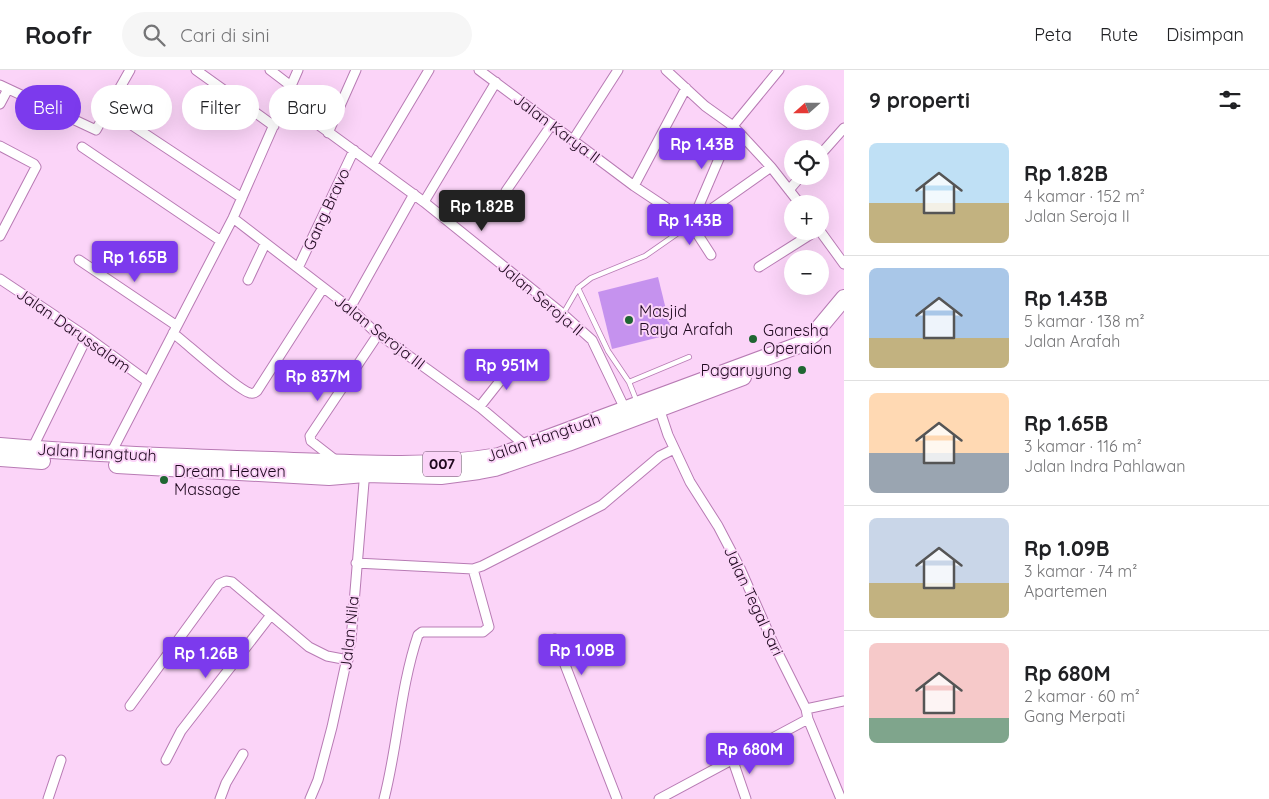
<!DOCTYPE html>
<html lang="id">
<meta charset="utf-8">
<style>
:root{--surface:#fff;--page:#f6f6f6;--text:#202124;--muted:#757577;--line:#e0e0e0;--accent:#7c3aed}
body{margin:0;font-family:Quicksand,sans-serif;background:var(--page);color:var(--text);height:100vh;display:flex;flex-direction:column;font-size:19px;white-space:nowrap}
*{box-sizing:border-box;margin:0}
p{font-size:16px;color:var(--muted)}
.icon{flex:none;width:28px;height:28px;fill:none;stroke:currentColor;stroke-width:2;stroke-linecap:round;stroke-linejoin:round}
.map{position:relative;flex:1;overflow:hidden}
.panel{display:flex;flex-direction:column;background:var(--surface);width:425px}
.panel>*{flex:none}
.banner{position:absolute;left:15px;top:15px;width:475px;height:45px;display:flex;gap:10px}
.needle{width:32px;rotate:249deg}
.fabs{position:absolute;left:784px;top:15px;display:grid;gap:10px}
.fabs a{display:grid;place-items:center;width:45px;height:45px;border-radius:50%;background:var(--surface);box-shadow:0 5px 20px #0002;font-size:25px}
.price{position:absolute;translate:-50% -42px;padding:0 11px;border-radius:5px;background:var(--accent);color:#fff;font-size:16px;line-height:32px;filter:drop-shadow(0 1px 2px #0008)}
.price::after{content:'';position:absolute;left:50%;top:30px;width:15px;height:11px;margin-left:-8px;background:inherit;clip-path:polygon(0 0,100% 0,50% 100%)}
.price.selected{background:#222;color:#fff}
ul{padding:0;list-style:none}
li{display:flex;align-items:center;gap:15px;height:125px;padding:0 25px}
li+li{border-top:1px solid var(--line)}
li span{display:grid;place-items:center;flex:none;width:140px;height:100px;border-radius:8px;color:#555}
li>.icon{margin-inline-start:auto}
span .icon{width:60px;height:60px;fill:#fffc;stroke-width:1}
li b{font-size:21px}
h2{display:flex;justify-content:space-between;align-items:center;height:60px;padding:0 25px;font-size:21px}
.chip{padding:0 18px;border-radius:22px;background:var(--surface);box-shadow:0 5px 20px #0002;font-size:18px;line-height:45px}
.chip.selected{background:var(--accent);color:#fff}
header{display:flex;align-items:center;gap:30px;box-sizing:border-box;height:70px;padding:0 25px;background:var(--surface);border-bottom:1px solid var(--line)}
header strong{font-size:24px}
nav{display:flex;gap:28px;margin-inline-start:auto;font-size:18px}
.search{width:350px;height:45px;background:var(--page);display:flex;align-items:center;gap:12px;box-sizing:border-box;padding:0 18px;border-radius:28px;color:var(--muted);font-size:19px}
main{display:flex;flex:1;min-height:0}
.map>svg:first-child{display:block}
.building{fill:#c592ee}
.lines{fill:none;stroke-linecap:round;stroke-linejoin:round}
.lane-casing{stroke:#b87bb4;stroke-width:6}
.street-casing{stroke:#b87bb4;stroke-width:11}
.highway-casing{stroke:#b87bb4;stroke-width:18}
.lane{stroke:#fff;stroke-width:4.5}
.street{stroke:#fff;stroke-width:9}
.highway{stroke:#fff;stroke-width:16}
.poi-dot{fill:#1f6632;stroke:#fbd4f8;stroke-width:2}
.labels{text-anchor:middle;stroke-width:4;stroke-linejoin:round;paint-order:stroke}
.shield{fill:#fbd4f8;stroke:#614660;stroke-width:1}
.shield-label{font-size:15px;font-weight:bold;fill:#1f091f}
.street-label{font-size:16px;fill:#1f091f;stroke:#fbd4f8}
.poi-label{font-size:16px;fill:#1f091f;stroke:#fbd4f8;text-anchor:start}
</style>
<header>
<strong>Roofr</strong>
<div class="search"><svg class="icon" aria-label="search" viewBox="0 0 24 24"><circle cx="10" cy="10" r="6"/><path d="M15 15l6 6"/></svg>Cari di sini</div>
<nav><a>Peta</a><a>Rute</a><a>Disimpan</a></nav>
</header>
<main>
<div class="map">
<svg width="844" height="729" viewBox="0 0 844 729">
<rect width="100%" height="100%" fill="#fbd4f8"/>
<path class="building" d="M658,207L672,264L612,279L598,222Z"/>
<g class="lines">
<g class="lane-casing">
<path id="lane" d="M578,218L608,281L629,312L637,332
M563,244L578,218L591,208L645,186L691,154
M629,312L689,287"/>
</g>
<g class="street-casing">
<path id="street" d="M196,0L274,56
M270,0L291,16
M479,0L634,116L691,154L711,185
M666,0L705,36L733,56L771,97L800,134
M0,15L96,60L130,0
M286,31L424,132L563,244L592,270L625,339
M0,34L8,19
M109,40L242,128
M328,63L356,0
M573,70L618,0
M0,76L34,94L36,97L0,166
M82,77L221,171
M820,85L844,58
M373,94L429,0
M634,116L686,18
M789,120L801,106
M506,121L552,54
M424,132L496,12
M233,148L350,238L373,260L481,338L526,376
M693,152L771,97
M691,154L733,56L779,0
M820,161L844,194
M79,190L177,256
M759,197L816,161
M298,198L354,80
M0,209L87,267L147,311
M248,210L265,174
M350,238L414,124
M173,263C186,273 239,321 250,323C254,324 254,323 257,321L323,218
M481,338V335L500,311V300
M659,338L668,365L690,412L718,456L740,498L774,575L806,639L808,649L841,729
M32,379L87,267
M110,385L233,148L298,0
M338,392L311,371L310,366L379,263
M356,493L473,499L482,496L602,435L660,386L674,379
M555,569L617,729
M130,636L219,514L226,511L232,512L309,577L327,586L348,590
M806,639L844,631
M732,688L746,729
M166,690L181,661L271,545
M48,729L61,690
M220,729L226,713L243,684
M310,729L318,710L332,657L351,570L365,400
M384,729C398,675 400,618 418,565L422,562H483L489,557L473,499
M659,729L808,649"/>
</g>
<g class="highway-casing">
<path id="highway" d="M0,376C91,384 181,387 272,390C348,393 424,399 499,386L799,275L814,264L844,228
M0,388L42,391
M117,395L329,407L365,404L441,406L479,401L495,398L568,373L743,307"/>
</g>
<use href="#lane" class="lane"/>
<use href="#street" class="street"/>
<use href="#highway" class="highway"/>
</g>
<g class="poi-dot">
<circle cx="629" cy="250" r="5"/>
<circle cx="753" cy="269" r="5"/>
<circle cx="802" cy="300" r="5"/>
<circle cx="164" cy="410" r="5"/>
</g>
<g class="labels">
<rect class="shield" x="423" y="381.5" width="38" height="25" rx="4"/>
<g class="shield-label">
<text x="442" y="399">007</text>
</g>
<g class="street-label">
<text transform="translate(557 58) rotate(37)" y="6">Jalan Karya II</text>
<text transform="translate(326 139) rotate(-65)" y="6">Gang Bravo</text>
<text transform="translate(541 228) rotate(40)" y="6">Jalan Seroja II</text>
<text transform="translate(74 260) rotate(35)" y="6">Jalan Darussalam</text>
<text transform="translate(380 262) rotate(38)" y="6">Jalan Seroja III</text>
<text transform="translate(543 367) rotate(-19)" y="6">Jalan Hangtuah</text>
<text transform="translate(97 382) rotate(3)" y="6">Jalan Hangtuah</text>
<text transform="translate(754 531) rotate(65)" y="6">Jalan Tegal Sari</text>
<text transform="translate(349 563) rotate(-84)" y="6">Jalan Nila</text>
</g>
<g class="poi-label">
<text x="639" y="247">Masjid<tspan x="639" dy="18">Raya Arafah</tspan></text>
<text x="763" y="266">Ganesha<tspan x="763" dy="18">Operaion</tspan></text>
<text x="792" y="306" text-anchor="end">Pagaruyung</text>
<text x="174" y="407">Dream Heaven<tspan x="174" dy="18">Massage</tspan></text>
</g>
</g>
</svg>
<div class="fabs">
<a><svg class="needle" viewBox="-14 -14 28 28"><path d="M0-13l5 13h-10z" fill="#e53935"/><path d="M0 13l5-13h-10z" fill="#757577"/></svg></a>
<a><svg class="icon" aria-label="locate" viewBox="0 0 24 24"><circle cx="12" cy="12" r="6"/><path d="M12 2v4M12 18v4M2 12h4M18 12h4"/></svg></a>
<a>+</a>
<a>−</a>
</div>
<b class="price" style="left:702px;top:100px">Rp 1.43B</b>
<b class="price selected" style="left:482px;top:162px">Rp 1.82B</b>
<b class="price" style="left:690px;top:176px">Rp 1.43B</b>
<b class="price" style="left:135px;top:213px">Rp 1.65B</b>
<b class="price" style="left:507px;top:321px">Rp 951M</b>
<b class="price" style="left:318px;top:332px">Rp 837M</b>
<b class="price" style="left:582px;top:606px">Rp 1.09B</b>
<b class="price" style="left:206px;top:609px">Rp 1.26B</b>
<b class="price" style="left:750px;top:705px">Rp 680M</b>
<div class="banner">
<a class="chip selected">Beli</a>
<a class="chip">Sewa</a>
<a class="chip">Filter</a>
<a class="chip">Baru</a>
</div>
</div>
<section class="panel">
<h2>9 properti<svg class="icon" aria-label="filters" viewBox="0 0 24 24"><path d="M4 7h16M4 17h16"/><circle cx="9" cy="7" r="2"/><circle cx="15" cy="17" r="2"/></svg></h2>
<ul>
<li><span style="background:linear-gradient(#bfe0f5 60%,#c2b280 0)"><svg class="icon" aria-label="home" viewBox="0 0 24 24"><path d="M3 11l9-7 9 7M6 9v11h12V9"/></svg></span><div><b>Rp 1.82B</b><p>4 kamar · 152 m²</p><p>Jalan Seroja II</p></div></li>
<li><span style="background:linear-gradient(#a9c7e8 70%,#c2b280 0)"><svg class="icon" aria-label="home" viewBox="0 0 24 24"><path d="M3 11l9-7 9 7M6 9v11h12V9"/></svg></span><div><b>Rp 1.43B</b><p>5 kamar · 138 m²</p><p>Jalan Arafah</p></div></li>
<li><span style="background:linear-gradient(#ffd9b3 60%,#9aa5b1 0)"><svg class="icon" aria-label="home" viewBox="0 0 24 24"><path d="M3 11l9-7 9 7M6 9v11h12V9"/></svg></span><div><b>Rp 1.65B</b><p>3 kamar · 116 m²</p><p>Jalan Indra Pahlawan</p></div></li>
<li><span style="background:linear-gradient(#c9d6e8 65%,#c2b280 0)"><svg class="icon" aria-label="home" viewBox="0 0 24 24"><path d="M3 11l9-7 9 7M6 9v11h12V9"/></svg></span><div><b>Rp 1.09B</b><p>3 kamar · 74 m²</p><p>Apartemen</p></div></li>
<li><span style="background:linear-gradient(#f6c9c9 75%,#7fa58c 0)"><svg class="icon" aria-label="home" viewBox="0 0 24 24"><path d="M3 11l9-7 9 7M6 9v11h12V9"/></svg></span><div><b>Rp 680M</b><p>2 kamar · 60 m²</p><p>Gang Merpati</p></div></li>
</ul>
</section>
</main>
